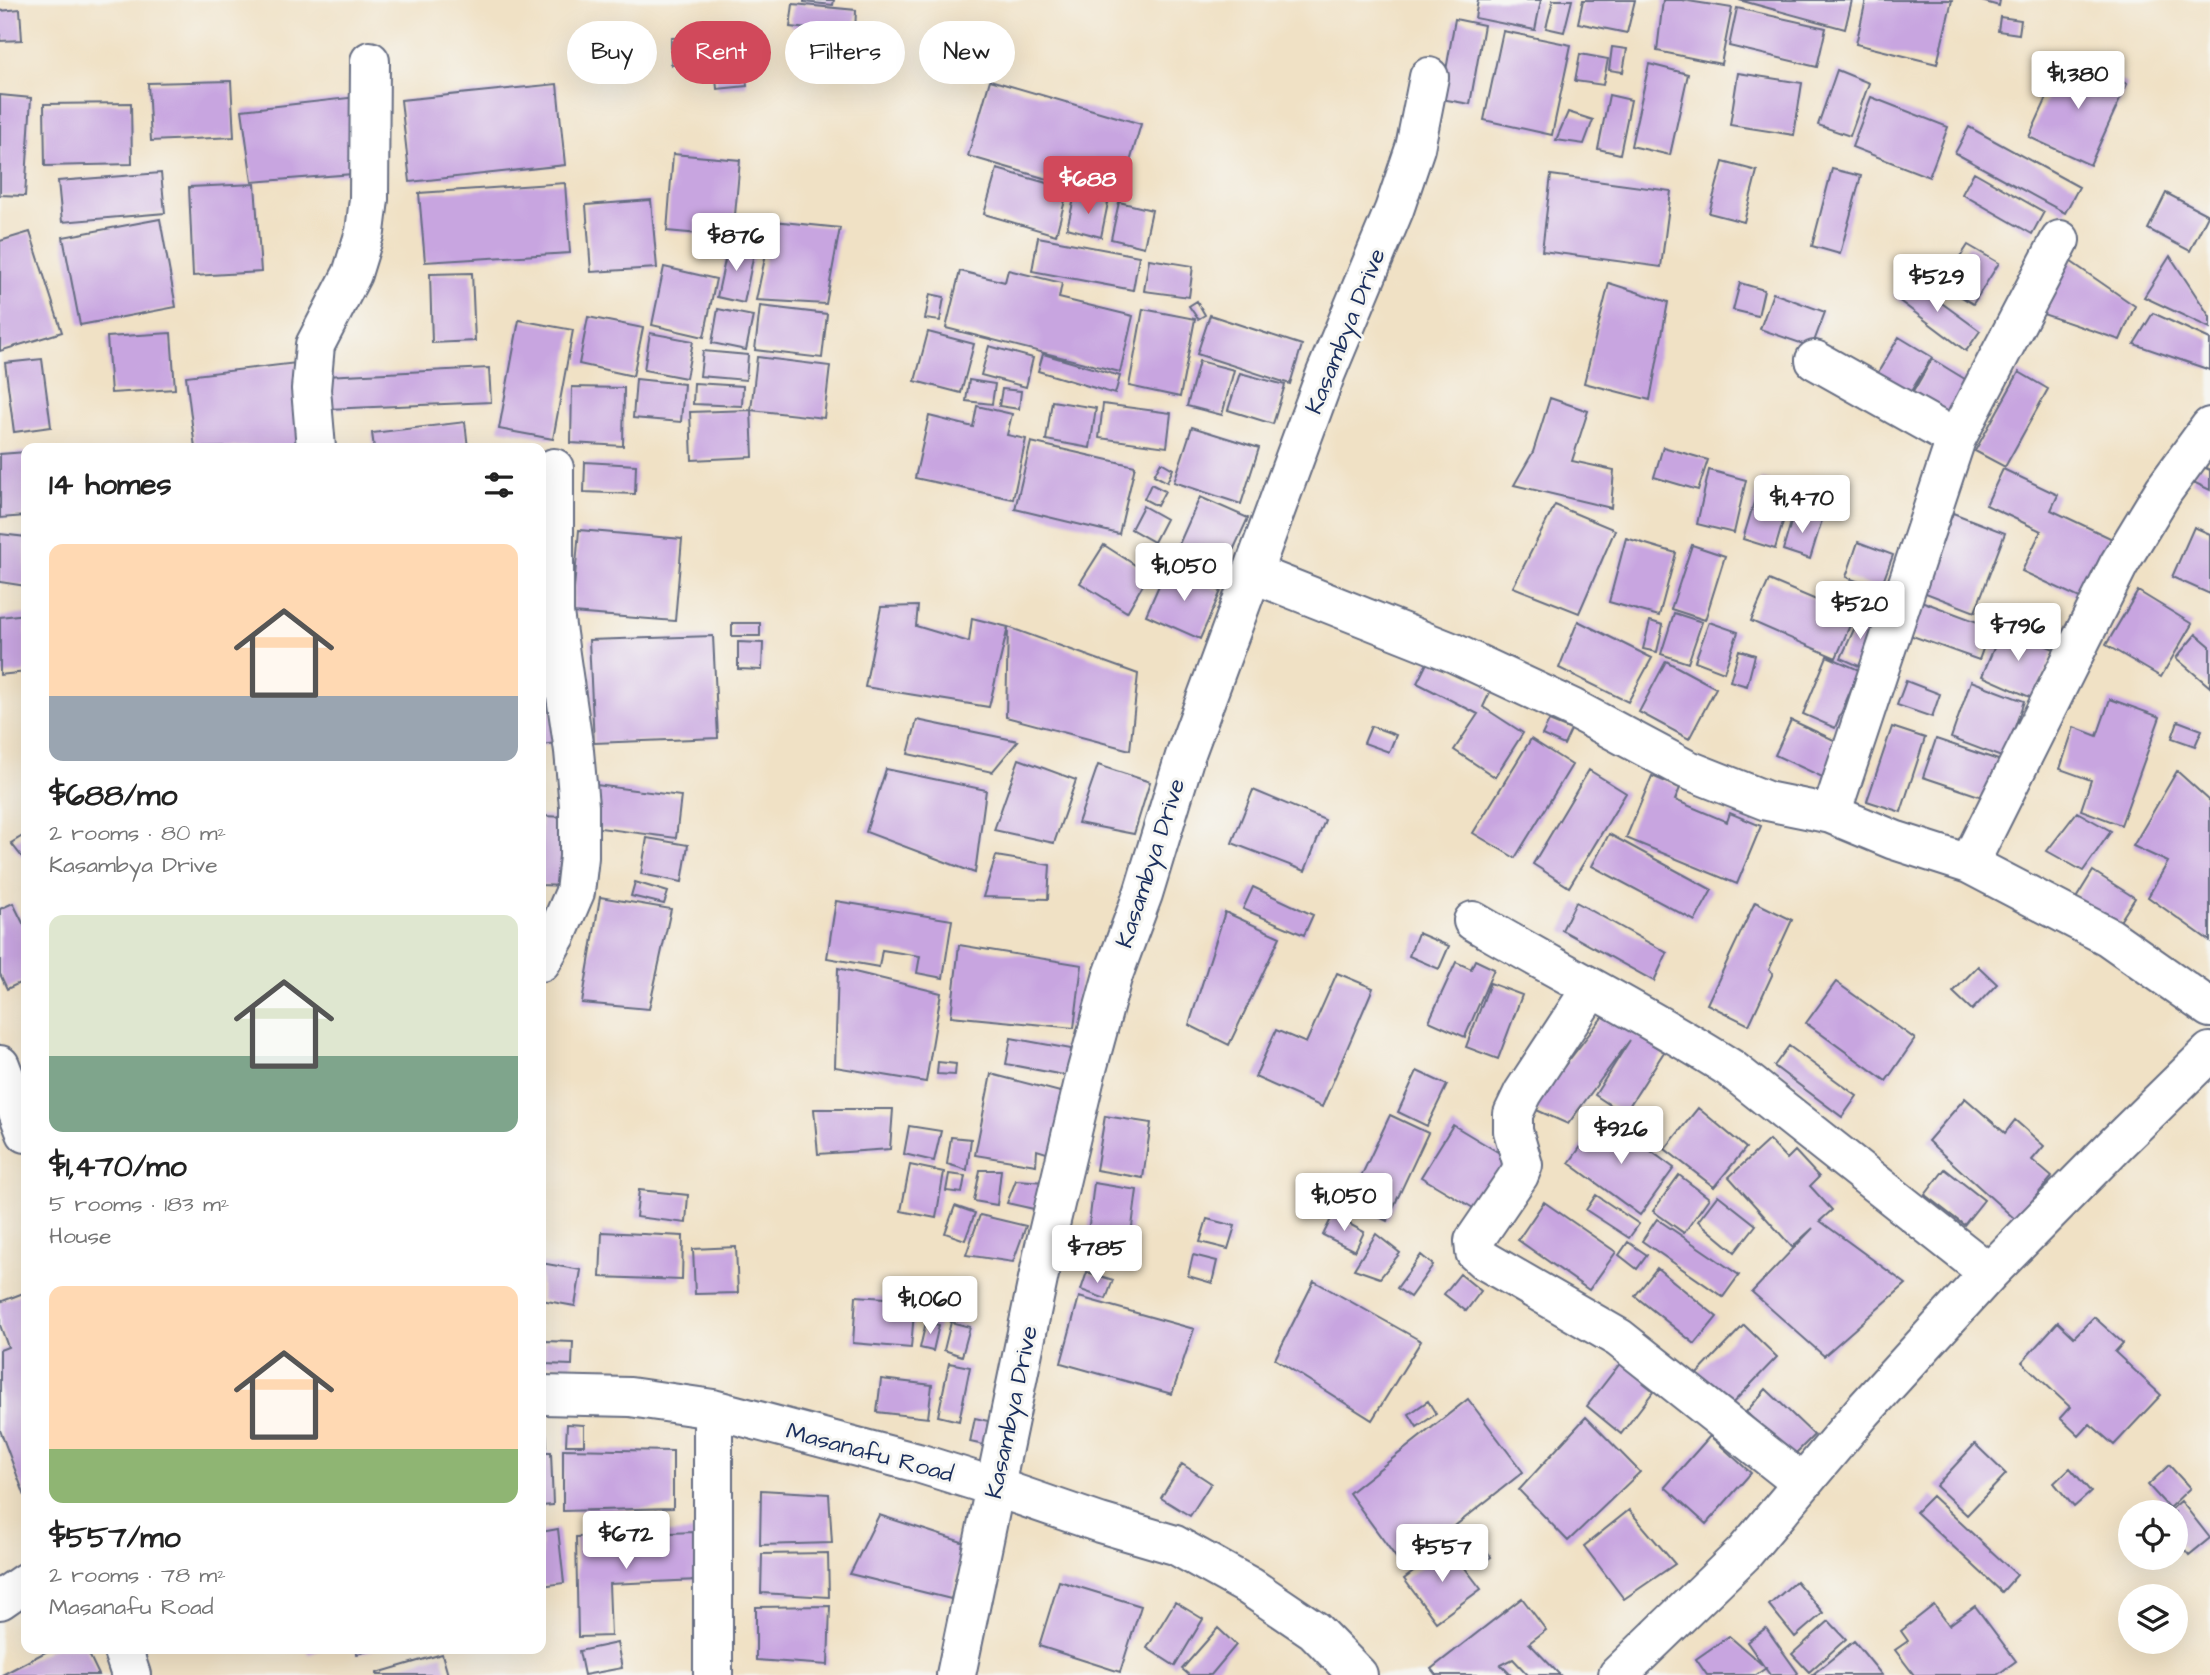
<!DOCTYPE html>
<meta charset="utf-8">
<style>
:root{--surface:#fff;--page:#f6f6f6;--text:#222;--muted:#767676;--accent:#d1495b}
body{margin:0;font-family:"Architects Daughter",sans-serif;background:var(--page);color:var(--text);height:100vh;display:flex;flex-direction:column;font-size:26px;white-space:nowrap}
*{box-sizing:border-box;margin:0}
p{font-size:23px;color:var(--muted)}
.icon{flex:none;width:38px;height:38px;fill:none;stroke:currentColor;stroke-width:2;stroke-linecap:round;stroke-linejoin:round}
.map{position:relative;flex:1;overflow:hidden}
.sheet{position:absolute;left:21px;top:443px;width:525px;height:1211px;display:flex;flex-direction:column;background:var(--surface);border-radius:14px;box-shadow:0 7px 28px #0002}
.sheet>*{flex:none}
.top-card{position:absolute;left:567px;top:21px;width:665px;height:63px;display:flex;gap:14px}
.fabs{position:absolute;left:2118px;top:1500px;display:grid;gap:14px}
.fabs a{display:grid;place-items:center;width:70px;height:70px;border-radius:50%;background:var(--surface);box-shadow:0 7px 28px #0002;font-size:35px}
.price{position:absolute;translate:-50% -60px;padding:0 16px;border-radius:7px;background:#fff;color:#222;font-size:23px;line-height:46px;filter:drop-shadow(0 2px 4px #0008)}
.price::after{content:'';position:absolute;left:50%;top:42px;width:21px;height:16px;margin-left:-10px;background:inherit;clip-path:polygon(0 0,100% 0,50% 100%)}
.price.active{background:var(--accent);color:#fff}
ul{padding:0;list-style:none}
li{display:grid;align-content:center;gap:14px;height:371px;padding:0 28px}
li span{display:grid;place-items:center;height:217px;border-radius:14px;color:#555}
li>.icon{margin-inline-start:auto}
span .icon{width:126px;height:126px;fill:#fffc;stroke-width:1}
li b{font-size:30px}
h2{display:flex;justify-content:space-between;align-items:center;height:84px;padding:0 28px;font-size:30px}
.chip{padding:0 24px;border-radius:32px;background:var(--surface);box-shadow:0 7px 28px #0002;font-size:24px;line-height:63px}
.chip.active{background:var(--accent);color:#fff}
.map>svg:first-child{display:block}
.building{fill:#c8a5e0}
.lines{fill:none;stroke-linecap:round;stroke-linejoin:round}
.minor-casing{stroke:#666d82;stroke-width:42}
.minor{stroke:#fff;stroke-width:38}
.labels{text-anchor:middle;stroke-width:6;stroke-linejoin:round;paint-order:stroke}
.street-label{font-size:24px;fill:#1b2f5e;stroke:#f6f6f2}
</style>
<div class="map">
<svg width="2210" height="1675" viewBox="0 0 2210 1675">
<rect width="100%" height="100%" fill="#f6f6f2"/>
<filter id="ink" filterUnits="userSpaceOnUse"><feTurbulence type="fractalNoise" baseFrequency=".0143" numOctaves="2"/><feDisplacementMap in="SourceGraphic" scale="14" xChannelSelector="R" yChannelSelector="G"/><feConvolveMatrix kernelMatrix="1 2 1 2 8 2 1 2 1" color-interpolation-filters="sRGB"/></filter>
<filter id="wash" filterUnits="userSpaceOnUse"><feTurbulence type="fractalNoise" baseFrequency=".00686" numOctaves="4" result="noise"/><feDisplacementMap in="SourceGraphic" scale="28" xChannelSelector="R" yChannelSelector="G"/><feGaussianBlur stdDeviation="1.57" result="paint"/><feColorMatrix in="noise" values="0 0 0 0 0 0 0 0 0 0 0 0 0 0 0 0 0 1.4 0 .05"/><feComposite in="paint" operator="in"/></filter>
<g filter="url(#wash)">
<rect width="100%" height="100%" fill="#f0e1c5"/>
<g id="blocks">
<path class="building" d="M804,0H834L833,5L804,2Z
M1478,0H1541L1535,30L1475,18Z
M1553,0H1572L1564,32L1546,28Z
M1583,0H1635L1627,33L1578,23Z
M1663,0H1682L1732,8L1721,64L1657,51Z
M1739,0H1852L1845,29Z
M1866,0H1952L1937,64L1856,44Z
M1978,0H2000L1999,6Z
M793,4L856,10L855,34L790,27Z
M1737,8L1826,28L1817,67L1729,46Z
M20,9L22,40L0,41V11Z
M2000,17L2021,20L2019,34L1998,31Z
M1455,19L1484,25L1470,104L1441,99Z
M1503,31L1571,45L1552,135L1484,120Z
M707,37V64L671,65V38Z
M1612,47L1627,49L1623,72L1609,70Z
M743,52L747,86L717,89L714,55Z
M1580,54L1608,59L1603,85L1575,81Z
M2066,56L2127,84L2090,165L2029,137Z
M1649,64L1688,74L1670,155L1631,146Z
M1837,70L1869,83L1850,136L1818,125Z
M1738,73L1802,83L1794,135L1730,125Z
M990,80L1141,124L1119,200L968,156Z
M231,81L234,137L151,141L148,83Z
M557,84L565,165L410,182L401,100Z
M0,95L31,98L25,196L0,195Z
M1609,95L1631,100L1620,154L1598,149Z
M357,97L365,173L252,182L242,110Z
M1871,97L1948,127L1929,177L1852,147Z
M131,103L132,164L45,166L44,104Z
M1568,112L1593,120L1584,144L1556,140Z
M1969,127L2079,187L2065,213L1955,153Z
M673,154L740,160L733,237L667,231Z
M1723,162L1757,171L1744,222L1709,213Z
M997,169L1068,189L1056,235L984,214Z
M1832,169L1861,176L1840,254L1812,246Z
M1974,172L2044,212L2032,234L1962,194Z
M161,173L165,213L62,222L58,181Z
M1551,175L1671,191L1661,267L1542,251Z
M565,183L570,253L425,262L419,193Z
M255,184L261,272L193,276L189,187Z
M2166,193L2208,215L2190,251L2148,229Z
M1075,195L1108,203L1101,237L1067,228Z
M651,200L657,268L591,272L586,205Z
M1119,202L1152,210L1144,247L1111,239Z
M160,219L176,307L80,325L63,237Z
M773,221L840,228L826,304L756,300Z
M30,232L62,332L0,351V241Z
M1038,237L1139,256L1133,290L1032,271Z
M729,242L755,248L744,303L717,297Z
M1968,245L1999,263L1973,304L1942,285Z
M2170,256L2210,317V328L2144,297Z
M1149,259L1193,266L1189,297L1144,291Z
M2067,259L2135,306L2120,340L2043,314Z
M664,267L716,279L704,337L652,325Z
M1008,270L1062,283L1059,298L1133,316L1120,372L946,328L960,271L1005,282Z
M472,273L475,341L432,343L430,274Z
M1906,277L1980,331L1966,351L1893,296Z
M1609,283L1668,302L1650,400L1584,383Z
M1740,283L1764,290L1758,316L1733,310Z
M1773,293L1825,312L1812,347L1760,329Z
M930,294L944,297L940,321L925,319Z
M1197,301L1205,315L1198,319L1189,306Z
M760,306L827,314L822,358L755,350Z
M718,309L753,316L746,350L712,343Z
M1143,309L1195,319L1180,397L1129,386Z
M2153,313L2210,339V370L2134,344Z
M1210,315L1302,345L1290,384L1197,354Z
M588,317L643,328L633,376L579,364Z
M519,320L573,330L553,439L499,429Z
M928,332L974,344L961,393L915,381Z
M171,333L175,389L111,393L107,337Z
M650,333L693,341L686,378L644,370Z
M1899,337L1932,357L1905,401L1873,381Z
M989,346L1033,358L1026,387L981,375Z
M703,351L748,355L746,380L700,376Z
M1043,354L1120,376L1115,394L1038,371Z
M757,357L830,366L824,418L751,410Z
M42,359L51,427L14,432L5,363Z
M1932,359L1973,384L1953,416L1913,392Z
M1199,361L1234,370L1222,415L1187,406Z
M296,363L306,446L195,448L186,376Z
M489,368L491,402L327,409L325,376Z
M2019,372L2048,389L2005,467L1975,451Z
M1240,373L1285,385L1273,424L1228,410Z
M636,379L684,384L681,422L633,418Z
M969,380L995,384L992,404L966,401Z
M694,383L743,386L742,406L693,404Z
M572,387L624,388L623,446L571,443Z
M1002,389L1021,391L1019,409L999,406Z
M1550,398L1588,411L1572,461L1614,470L1611,508L1514,485L1533,452Z
M1052,401L1096,408L1090,448L1046,440Z
M1103,404L1171,413L1167,447L1099,438Z
M977,406L1012,414L1007,435L1026,439L1013,499L915,478L929,416L973,427Z
M751,410L753,457L692,460L690,412Z
M465,422L468,448H374L372,433Z
M1192,427L1259,448L1241,504L1174,482Z
M1031,442L1135,466L1119,534L1015,509Z
M1663,447L1708,460L1698,490L1654,477Z
M26,452V516L0,518V454Z
M585,462L636,465L635,494L584,492Z
M1161,462L1173,469L1167,482L1154,475Z
M2199,465L2210,470V490L2191,481Z
M2003,469L2058,495L2051,510L2123,544L2086,601L2022,571L2041,531L1986,505Z
M1709,470L1746,480L1734,533L1697,524Z
M1761,479L1793,488L1775,549L1743,539Z
M1151,484L1165,491L1157,506L1144,499Z
M1200,497L1248,518L1219,581L1172,560Z
M1555,505L1615,530L1579,613L1513,587Z
M1143,506L1166,519L1154,542L1131,529Z
M1794,512L1822,520L1810,559L1783,550Z
M1953,513L2005,533L1975,612L1923,592Z
M2194,527L2210,534V594L2172,577Z
M579,530L682,539L675,621L572,613Z
M0,534L26,537V586L0,582Z
M1626,538L1676,553L1659,616L1609,602Z
M1858,542L1893,555L1880,590L1846,577Z
M1104,545L1149,574L1127,612L1080,583Z
M1692,545L1725,556L1705,620L1671,609Z
M1167,567L1221,591L1200,639L1146,615Z
M1769,580L1854,616L1836,658L1751,621Z
M2138,591L2192,624L2161,677L2106,645Z
M1921,601L1991,627L1979,660L1904,633Z
M918,606L916,626L969,642L972,618L1008,627L1138,674L1130,750L1006,717L1008,627L989,707L865,687L881,607Z
M1674,613L1702,622L1688,663L1661,654Z
M26,614V672L0,675V617Z
M1860,616L1879,624L1861,667L1841,658Z
M1578,621L1652,658L1628,702L1559,668Z
M1650,621L1663,625L1657,652L1643,649Z
M1709,622L1738,632L1724,672L1695,661Z
M732,623H760V636H732Z
M2003,627L2054,649L2034,699L1982,676Z
M2196,634L2210,646V687L2176,658Z
M713,636L718,738L594,743L589,640Z
M738,642L763,643L762,670L738,669Z
M1739,650L1755,655L1747,686L1730,681Z
M1827,656L1859,670L1835,728L1803,714Z
M1429,659L1491,690L1483,707L1523,733L1495,777L1454,750L1478,714L1417,683Z
M1666,661L1716,688L1689,739L1639,712Z
M546,674L556,743L541,745V675Z
M1906,681L1940,694L1932,717L1897,705Z
M1971,681L2024,701L2004,758L1951,738Z
M2110,699L2160,717L2121,825L2081,810L2091,780L2060,769L2074,727L2097,736Z
M917,720L1018,741L992,772L908,754Z
M1791,720L1849,747L1833,782L1775,755Z
M1549,721L1571,730L1564,745L1542,735Z
M2178,721L2202,730L2195,746L2172,738Z
M1371,726L1396,735L1389,752L1364,743Z
M1892,727L1925,738L1901,812L1867,801Z
M1531,739L1572,765L1515,858L1473,833Z
M1936,739L2001,761L1988,799L1923,777Z
M1019,759L1076,780L1054,843L994,830Z
M1098,765L1150,782L1134,834L1078,823Z
M886,769L986,790L975,873L866,832Z
M1589,770L1626,793L1569,887L1533,864Z
M2177,771L2210,801V941L2148,897L2168,862L2133,846Z
M1652,776L1680,788L1675,800L1727,822L1730,813L1761,826L1737,884L1626,838Z
M596,785L681,796L676,838L592,827Z
M1253,790L1325,820L1305,871L1232,843Z
M2077,812L2111,831L2083,871L2047,851Z
M541,816L568,817L564,886L541,885Z
M26,834V862L11,843Z
M1609,834L1712,890L1695,921L1592,866Z
M647,838L688,845L682,882L641,874Z
M996,856L1050,865L1048,899L983,897Z
M2093,871L2135,898L2117,926L2075,900Z
M635,882L668,892L664,904L631,896Z
M1253,887L1313,915L1304,935L1243,909Z
M600,897L671,909L649,1009L582,1003Z
M836,901L952,920L943,978L917,973L920,956L882,950L879,967L827,958Z
M1576,902L1667,953L1654,981L1562,930Z
M1755,902L1792,920L1769,970L1773,973L1749,1025L1707,1004Z
M13,903L26,929V980L7,989L0,974V909Z
M1225,912L1280,937L1229,1045L1189,1025Z
M1418,933L1449,946L1439,969L1409,956Z
M959,945L1082,965L1074,1028L951,1016Z
M1475,960L1494,969L1465,1037L1429,1021L1456,962L1471,969Z
M1978,966L1997,984L1972,1010L1953,992Z
M838,968L941,993L926,1082L835,1067Z
M1337,973L1373,988L1322,1107L1255,1077L1276,1030L1306,1043Z
M1836,982L1915,1039L1886,1081L1806,1023Z
M1490,983L1522,995L1498,1059L1466,1047Z
M1604,1015L1664,1052L1624,1114L1595,1095L1630,1040L1568,1124L1532,1108Z
M1011,1038L1071,1049L1069,1076L1006,1064Z
M1789,1046L1857,1096L1842,1117L1774,1066Z
M938,1062L956,1064L955,1075L937,1074Z
M1417,1071L1447,1085L1427,1126L1398,1112Z
M991,1074L1064,1093L1053,1155L1037,1150L1036,1165L975,1155Z
M1965,1098L2005,1133L2015,1120L2044,1146L2032,1160L2052,1177L2016,1220L1928,1141Z
M1698,1108L1746,1148L1714,1187L1665,1149Z
M814,1109H893L890,1149L818,1154Z
M1390,1115L1428,1133L1387,1221L1349,1202Z
M1105,1116L1151,1123L1143,1178L1096,1170Z
M1603,1116L1674,1168L1640,1215L1569,1163Z
M1453,1125L1516,1163L1485,1215L1421,1177Z
M909,1126L941,1131L934,1161L904,1154Z
M951,1137L971,1139L967,1170L947,1164Z
M1769,1140L1787,1159L1795,1151L1819,1177L1810,1186L1832,1210L1820,1221L1906,1284L1824,1356L1752,1292L1813,1228L1792,1247L1729,1177Z
M910,1165L944,1172L936,1218L901,1211Z
M1945,1169L1984,1200L1964,1225L1925,1195Z
M980,1170H1001L997,1205L974,1201Z
M949,1174L965,1176L962,1193L946,1191Z
M1679,1175L1709,1198L1684,1233L1653,1211Z
M1016,1180L1045,1182L1034,1209L1007,1203Z
M1094,1183L1137,1190L1128,1256L1086,1250Z
M639,1190L688,1195L686,1223L636,1217Z
M1596,1195L1639,1224L1629,1238L1586,1210Z
M1718,1195L1756,1225L1735,1252L1698,1221Z
M1544,1202L1616,1252L1589,1290L1518,1240Z
M955,1206L975,1213L965,1240L945,1233Z
M980,1215L1026,1226L1013,1262L966,1255Z
M1333,1215L1364,1232L1355,1251L1323,1235Z
M1207,1219L1235,1226L1228,1249L1200,1242Z
M1657,1219L1739,1275L1723,1297L1642,1241Z
M602,1232L683,1236L682,1280L600,1277Z
M1376,1234L1400,1253L1380,1278L1354,1269Z
M1628,1242L1647,1255L1637,1269L1619,1255Z
M736,1247L738,1293L695,1294L693,1249Z
M1193,1255L1217,1261L1212,1283L1188,1276Z
M1421,1255L1433,1265L1410,1297L1397,1288Z
M541,1263L581,1270L575,1306L541,1300Z
M1657,1268L1717,1317L1695,1344L1635,1296Z
M1087,1272L1113,1280L1106,1299L1081,1290Z
M1460,1274L1481,1291L1466,1311L1444,1294Z
M1314,1281L1421,1341L1372,1420L1275,1359Z
M26,1292V1499L0,1430V1350L8,1347L0,1325V1302Z
M856,1296L915,1300L911,1348L853,1343Z
M1079,1297L1194,1329L1172,1394L1061,1363Z
M2094,1317L2123,1343L2115,1352L2161,1395L2114,1445L2090,1424L2079,1436L2060,1418L2070,1407L2022,1362L2058,1322L2074,1337Z
M926,1322L939,1325L933,1351L920,1348Z
M951,1322L970,1327L962,1356L944,1350Z
M1744,1325L1777,1357L1726,1410L1693,1378Z
M545,1341L573,1342L572,1365L544,1364Z
M1622,1361L1656,1388L1621,1434L1587,1406Z
M949,1363L970,1367L959,1421L938,1416Z
M881,1379L932,1385L928,1418L877,1412Z
M1766,1389L1814,1435L1792,1457L1746,1412Z
M1468,1399L1523,1472L1403,1567L1349,1493Z
M1428,1401L1436,1414L1417,1427L1409,1414Z
M1586,1417L1640,1472L1568,1541L1519,1490Z
M975,1418L988,1421L984,1445L970,1442Z
M567,1424L584,1425V1445H566Z
M541,1432H546L547,1447H541Z
M1710,1436L1751,1473L1706,1524L1665,1487Z
M1975,1444L2006,1474L1967,1515L1936,1486Z
M563,1449L673,1451V1508L563,1511Z
M541,1452H551L553,1505L541,1506Z
M1182,1464L1211,1483L1190,1516L1161,1498Z
M2169,1465L2190,1488L2169,1508L2148,1485Z
M2070,1468L2091,1492L2074,1507L2054,1483Z
M761,1490L829,1494L832,1543L760,1545Z
M1932,1496L2017,1575L2002,1592L1916,1512Z
M2181,1501L2210,1538L2189,1555L2175,1538V1512H2168Z
M1629,1510L1675,1564L1624,1599L1584,1546Z
M879,1515L965,1543L951,1599L850,1574Z
M558,1529L564,1583L541,1586V1532Z
M1473,1530L1491,1557L1476,1567L1458,1540Z
M693,1532L698,1580L609,1584L611,1636L578,1637L576,1537Z
M1448,1546L1481,1589L1436,1622L1404,1579Z
M828,1553L829,1597L761,1593L762,1554Z
M1059,1581L1141,1606L1120,1672L1039,1646Z
M1796,1581L1823,1613L1795,1637L1769,1605Z
M1522,1598L1546,1630L1529,1643L1560,1675H1528L1513,1659L1501,1665L1511,1675H1436L1431,1669Z
M1175,1602L1203,1619L1175,1666L1147,1648Z
M1934,1605L1949,1625L1975,1606L2016,1661L1997,1675H1914L1895,1650L1908,1641L1901,1631Z
M830,1606L828,1665L756,1660V1607Z
M1829,1621L1846,1639L1809,1672L1792,1654Z
M1218,1628L1236,1645L1211,1675H1189L1182,1669Z
M1766,1628L1798,1673L1796,1675H1770L1747,1642Z
M1729,1636L1766,1668L1756,1675H1707L1696,1659Z
M1854,1641L1882,1675H1812Z
M617,1643L622,1668L584,1675L579,1651Z
M53,1648H86L99,1675H2Z
M307,1648H323V1649L309,1654Z
M355,1648H375V1649L357,1654Z
M442,1654L448,1675H377V1673Z"/>
</g>
</g>
<g filter="url(#ink)">
<use href="#blocks" fill-opacity="0" stroke="#666d82" stroke-width="2"/>
<g class="lines">
<g class="minor-casing">
<path id="minor" d="M1815,360L1956,439
M316,448L311,389L315,345L352,274L365,232L369,199L370,61
M1252,573L1454,653L1572,708L1686,769L1767,801L1831,814L1894,840L1969,864L2109,937L2210,1008
M1831,814L1956,439L2060,240
M1969,864L2119,564L2164,490L2210,427
M1473,921C1558,971 1647,1015 1730,1068L1989,1273
M541,962L557,934L575,892L579,857V806L574,751L554,613V468
M1591,989L1523,1093L1513,1114V1131L1523,1165L1519,1175L1474,1241L1475,1252L1484,1260L1619,1338L1802,1483
M0,1065L26,1133
M541,1395L630,1397L713,1409L918,1463L995,1487L1100,1523L1175,1545L1249,1586L1314,1630L1358,1675
M713,1409V1675
M0,1600L26,1582
M122,1648L131,1675
M956,1675L1044,1250L1086,1073L1112,978L1143,894L1185,756L1326,373L1394,210L1415,148L1429,77
M1618,1675L1744,1553L1863,1411L1989,1273L2118,1142L2210,1052"/>
</g>
<use href="#minor" class="minor"/>
</g>
</g>
<g class="labels">
<g class="street-label">
<text transform="translate(1345 331) rotate(-68)" y="8">Kasambya Drive</text>
<text transform="translate(1150 863) rotate(-72)" y="8">Kasambya Drive</text>
<text transform="translate(1011 1412) rotate(-78)" y="8">Kasambya Drive</text>
<text transform="translate(870 1452) rotate(15)" y="8">Masanafu Road</text>
</g>
</g>
</svg>
<div class="fabs">
<a><svg class="icon" aria-label="locate" viewBox="0 0 24 24"><circle cx="12" cy="12" r="6"/><path d="M12 2v4M12 18v4M2 12h4M18 12h4"/></svg></a>
<a><svg class="icon" aria-label="layers" viewBox="0 0 24 24"><path d="M12 4l9 5-9 5-9-5zM3 14l9 5 9-5"/></svg></a>
</div>
<b class="price" style="left:2078px;top:111px">$1,380</b>
<b class="price active" style="left:1088px;top:216px">$688</b>
<b class="price" style="left:736px;top:273px">$876</b>
<b class="price" style="left:1937px;top:314px">$529</b>
<b class="price" style="left:1802px;top:535px">$1,470</b>
<b class="price" style="left:1184px;top:603px">$1,050</b>
<b class="price" style="left:1860px;top:641px">$520</b>
<b class="price" style="left:2018px;top:663px">$796</b>
<b class="price" style="left:1621px;top:1166px">$926</b>
<b class="price" style="left:1344px;top:1233px">$1,050</b>
<b class="price" style="left:1097px;top:1285px">$785</b>
<b class="price" style="left:930px;top:1336px">$1,060</b>
<b class="price" style="left:626px;top:1571px">$672</b>
<b class="price" style="left:1442px;top:1584px">$557</b>
<div class="top-card">
<a class="chip">Buy</a>
<a class="chip active">Rent</a>
<a class="chip">Filters</a>
<a class="chip">New</a>
</div>
<section class="sheet">
<h2>14 homes<svg class="icon" aria-label="filters" viewBox="0 0 24 24"><path d="M4 7h16M4 17h16"/><circle cx="9" cy="7" r="2"/><circle cx="15" cy="17" r="2"/></svg></h2>
<ul>
<li><span style="background:linear-gradient(#ffd9b3 70%,#9aa5b1 0)"><svg class="icon" aria-label="home" viewBox="0 0 24 24"><path d="M3 11l9-7 9 7M6 9v11h12V9"/></svg></span><div><b>$688/mo</b><p>2 rooms · 80 m²</p><p>Kasambya Drive</p></div></li>
<li><span style="background:linear-gradient(#dfe7d0 65%,#7fa58c 0)"><svg class="icon" aria-label="home" viewBox="0 0 24 24"><path d="M3 11l9-7 9 7M6 9v11h12V9"/></svg></span><div><b>$1,470/mo</b><p>5 rooms · 183 m²</p><p>House</p></div></li>
<li><span style="background:linear-gradient(#ffd9b3 75%,#8fb573 0)"><svg class="icon" aria-label="home" viewBox="0 0 24 24"><path d="M3 11l9-7 9 7M6 9v11h12V9"/></svg></span><div><b>$557/mo</b><p>2 rooms · 78 m²</p><p>Masanafu Road</p></div></li>
</ul>
</section>
</div>
